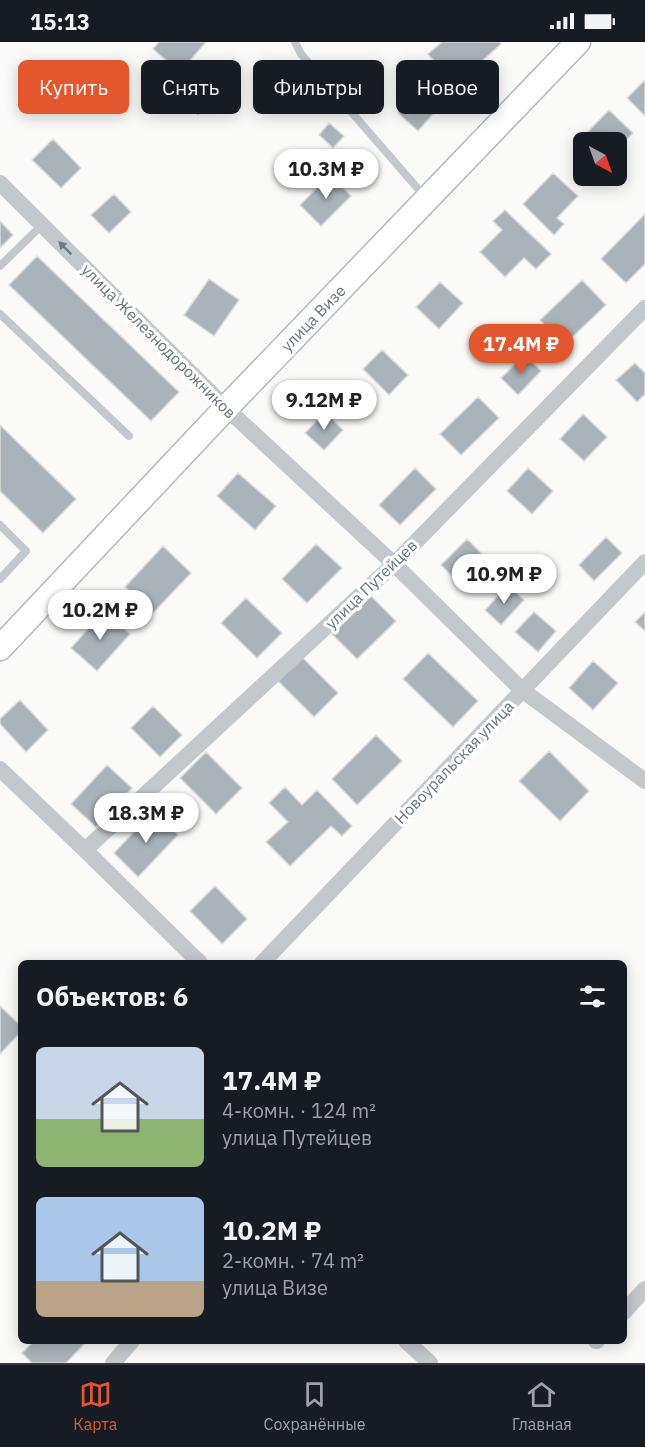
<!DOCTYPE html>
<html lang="ru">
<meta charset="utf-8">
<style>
:root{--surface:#171b24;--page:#20242c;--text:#f1f3f6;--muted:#9ea1a6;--line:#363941;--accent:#e4572e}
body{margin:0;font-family:"IBM Plex Sans",sans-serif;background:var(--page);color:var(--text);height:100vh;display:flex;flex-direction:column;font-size:22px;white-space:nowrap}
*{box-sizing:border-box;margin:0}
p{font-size:20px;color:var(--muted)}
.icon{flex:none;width:33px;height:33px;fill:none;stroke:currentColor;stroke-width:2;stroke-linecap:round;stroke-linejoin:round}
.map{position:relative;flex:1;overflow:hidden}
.details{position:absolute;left:18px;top:918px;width:609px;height:384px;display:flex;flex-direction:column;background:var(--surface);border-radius:9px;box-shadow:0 3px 15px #0003}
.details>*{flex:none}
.hud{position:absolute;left:18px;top:18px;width:609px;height:54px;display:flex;gap:12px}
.needle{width:39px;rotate:139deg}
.controls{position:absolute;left:573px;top:90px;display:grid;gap:12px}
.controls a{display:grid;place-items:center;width:54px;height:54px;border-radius:9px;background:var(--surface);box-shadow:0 3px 15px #0003;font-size:30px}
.price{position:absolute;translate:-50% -51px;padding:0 14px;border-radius:21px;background:#fff;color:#222;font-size:20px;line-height:39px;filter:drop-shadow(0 2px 3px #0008)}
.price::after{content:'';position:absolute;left:50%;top:36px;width:18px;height:14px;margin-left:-9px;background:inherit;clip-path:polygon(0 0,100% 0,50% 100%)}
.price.on{background:var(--accent);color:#fff}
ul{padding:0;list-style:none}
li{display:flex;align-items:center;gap:18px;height:150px;padding:0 18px}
li span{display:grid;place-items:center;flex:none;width:168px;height:120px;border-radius:9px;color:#555}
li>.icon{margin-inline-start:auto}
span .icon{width:72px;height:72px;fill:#fffc;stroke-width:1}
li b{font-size:26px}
h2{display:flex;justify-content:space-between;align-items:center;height:72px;padding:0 18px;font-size:26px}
.chip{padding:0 21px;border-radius:9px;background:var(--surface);box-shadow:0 3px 15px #0003;font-size:21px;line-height:54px}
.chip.on{background:var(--accent);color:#fff}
.status{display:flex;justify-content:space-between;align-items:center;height:42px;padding:0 30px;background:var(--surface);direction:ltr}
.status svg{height:16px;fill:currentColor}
.dock{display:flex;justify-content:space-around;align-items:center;height:84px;border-top:2px solid var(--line);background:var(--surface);font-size:16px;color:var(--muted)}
.dock a{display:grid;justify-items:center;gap:3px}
.dock .on{color:var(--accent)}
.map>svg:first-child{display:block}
.building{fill:#aab3b9;stroke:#dcdcda;stroke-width:1.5}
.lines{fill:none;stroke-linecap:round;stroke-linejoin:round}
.secondary-casing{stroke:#b3babf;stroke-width:27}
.lane{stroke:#c3c8cc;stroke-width:8}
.street{stroke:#c3c8cc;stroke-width:16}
.secondary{stroke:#fff;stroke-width:24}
.oneway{fill:#6a7a87}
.labels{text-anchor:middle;stroke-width:6;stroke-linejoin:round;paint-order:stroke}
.street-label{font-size:16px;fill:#657683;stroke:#fff}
</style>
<div class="status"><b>15:13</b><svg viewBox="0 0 49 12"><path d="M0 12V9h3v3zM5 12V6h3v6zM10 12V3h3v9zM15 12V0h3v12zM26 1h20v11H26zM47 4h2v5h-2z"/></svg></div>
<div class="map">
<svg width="645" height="1321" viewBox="0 0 645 1321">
<rect width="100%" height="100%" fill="#fafaf8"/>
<path class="building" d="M159,0H206L180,30L153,7Z
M442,0H499L501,2L455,43L428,12Z
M209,32L224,50L198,73L182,55Z
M645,38V74L627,56Z
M415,54L433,72L418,89L398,71Z
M609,68L633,91L616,108V100H585L581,97Z
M329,81L344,94L333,106L319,93Z
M53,97L81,126L61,146L32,118Z
M553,131L578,154L557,176L564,182L554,193L523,162Z
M330,133L351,154L321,184L300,163Z
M114,152L131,170L109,191L91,173Z
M505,168L551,212L536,227L524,216L505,235L480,210L502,188L493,179Z
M645,172V222L626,241L601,217Z
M0,179L13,193L0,206Z
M37,214L179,350L151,379L9,243Z
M209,237L239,258L214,294L184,273Z
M582,238L606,263L564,303L540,278Z
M440,240L463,261L439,287L416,265Z
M382,308L408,333L389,353L363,327Z
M525,313L541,329L518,353L501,336Z
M635,321L645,331V352L637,360L616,338Z
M478,355L499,376L461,413L440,392Z
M325,370L343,388L324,408L305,391Z
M583,372L607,395L584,419L560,397Z
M0,383L76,457L43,491L0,449Z
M415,426L436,447L400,483L379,463Z
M528,426L553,449L532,472L507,449Z
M238,431L276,464L255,488L217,454Z
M606,495L622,511L594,539L579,523Z
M467,497L488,518L462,544L441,523Z
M316,502L342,526L307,561L282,537Z
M163,504L191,531L153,571L125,545Z
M508,543L524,558L501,583L485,568Z
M371,554L396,579L357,617L332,592Z
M246,556L282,591L257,616L221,581Z
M104,569L130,592L97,629L71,606Z
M534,570L556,589L538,610L515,590Z
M645,570V589L635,580Z
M428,611L478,659L453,685L403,637Z
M302,615L338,651L314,675L278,639Z
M593,619L618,641L593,668L569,646Z
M20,658L48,688L26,710L0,682V677Z
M153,664L182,693L160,715L131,686Z
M376,693L402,719L357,763L332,737Z
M549,709L589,749L560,779L519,739Z
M206,710L242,746L216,772L180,736Z
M107,723L132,746L96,785L71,762Z
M285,745L302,763L317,748L352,784L342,794L331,784L290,824L266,800L288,780L269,761Z
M154,769L178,793L138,835L114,811Z
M215,844L247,877L222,902L190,869Z
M0,964L21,984V990L0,1012Z
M34,1299H87L66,1321H32L22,1311Z"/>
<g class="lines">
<g class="secondary-casing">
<path id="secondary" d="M0,606L226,366L578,0"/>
</g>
<path class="lane" d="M295,0L301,12L426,156
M0,224L42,183
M0,272L129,394
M0,483L26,509L0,537"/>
<path class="street" d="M0,141L226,366L394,522L522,648L645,739
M0,727L85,808L200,921
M85,808L394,522L645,266
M262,921L645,520
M624,1270L645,1247
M406,1299L430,1321
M596,1299H597
M113,1321L132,1299"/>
<use href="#secondary" class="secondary"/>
</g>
<defs><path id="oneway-solid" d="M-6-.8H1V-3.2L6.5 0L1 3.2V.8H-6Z" transform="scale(1.5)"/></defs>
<use class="oneway" href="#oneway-solid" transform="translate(65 206) rotate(-135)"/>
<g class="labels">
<g class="street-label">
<text transform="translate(313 276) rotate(-46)" y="6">улица Визе</text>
<text transform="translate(159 299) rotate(45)" y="6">улица Железнодорожников</text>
<text transform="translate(371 542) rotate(-44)" y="6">улица Путейцев</text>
<text transform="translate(454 720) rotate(-46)" y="6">Новоуральская улица</text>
</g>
</g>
</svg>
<div class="controls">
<a><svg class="needle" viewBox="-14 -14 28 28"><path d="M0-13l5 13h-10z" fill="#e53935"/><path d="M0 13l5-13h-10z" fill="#9ea1a6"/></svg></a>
</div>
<b class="price" style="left:326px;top:158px">10.3M ₽</b>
<b class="price on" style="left:521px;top:333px">17.4M ₽</b>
<b class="price" style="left:324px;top:389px">9.12M ₽</b>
<b class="price" style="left:504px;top:563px">10.9M ₽</b>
<b class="price" style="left:100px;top:599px">10.2M ₽</b>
<b class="price" style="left:146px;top:802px">18.3M ₽</b>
<div class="hud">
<a class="chip on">Купить</a>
<a class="chip">Снять</a>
<a class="chip">Фильтры</a>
<a class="chip">Новое</a>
</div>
<section class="details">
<h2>Объектов: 6<svg class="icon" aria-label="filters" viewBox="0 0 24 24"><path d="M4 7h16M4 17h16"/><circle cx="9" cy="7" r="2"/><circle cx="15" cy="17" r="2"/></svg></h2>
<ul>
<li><span style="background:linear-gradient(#c9d6e8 60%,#8fb573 0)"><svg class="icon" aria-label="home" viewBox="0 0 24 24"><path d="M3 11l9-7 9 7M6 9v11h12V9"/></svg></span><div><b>17.4M ₽</b><p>4-комн. · 124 m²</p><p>улица Путейцев</p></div></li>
<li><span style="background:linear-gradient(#a9c7e8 70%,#b9a48a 0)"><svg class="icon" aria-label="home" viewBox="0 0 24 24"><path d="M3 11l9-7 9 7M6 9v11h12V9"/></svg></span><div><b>10.2M ₽</b><p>2-комн. · 74 m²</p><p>улица Визе</p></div></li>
</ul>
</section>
</div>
<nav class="dock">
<a class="on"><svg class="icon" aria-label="map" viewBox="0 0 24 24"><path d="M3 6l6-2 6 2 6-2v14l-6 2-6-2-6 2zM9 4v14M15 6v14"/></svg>Карта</a>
<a><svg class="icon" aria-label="saved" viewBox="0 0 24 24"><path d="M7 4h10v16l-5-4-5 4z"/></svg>Сохранённые</a>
<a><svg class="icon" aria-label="home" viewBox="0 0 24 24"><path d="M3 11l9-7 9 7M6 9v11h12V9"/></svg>Главная</a>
</nav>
